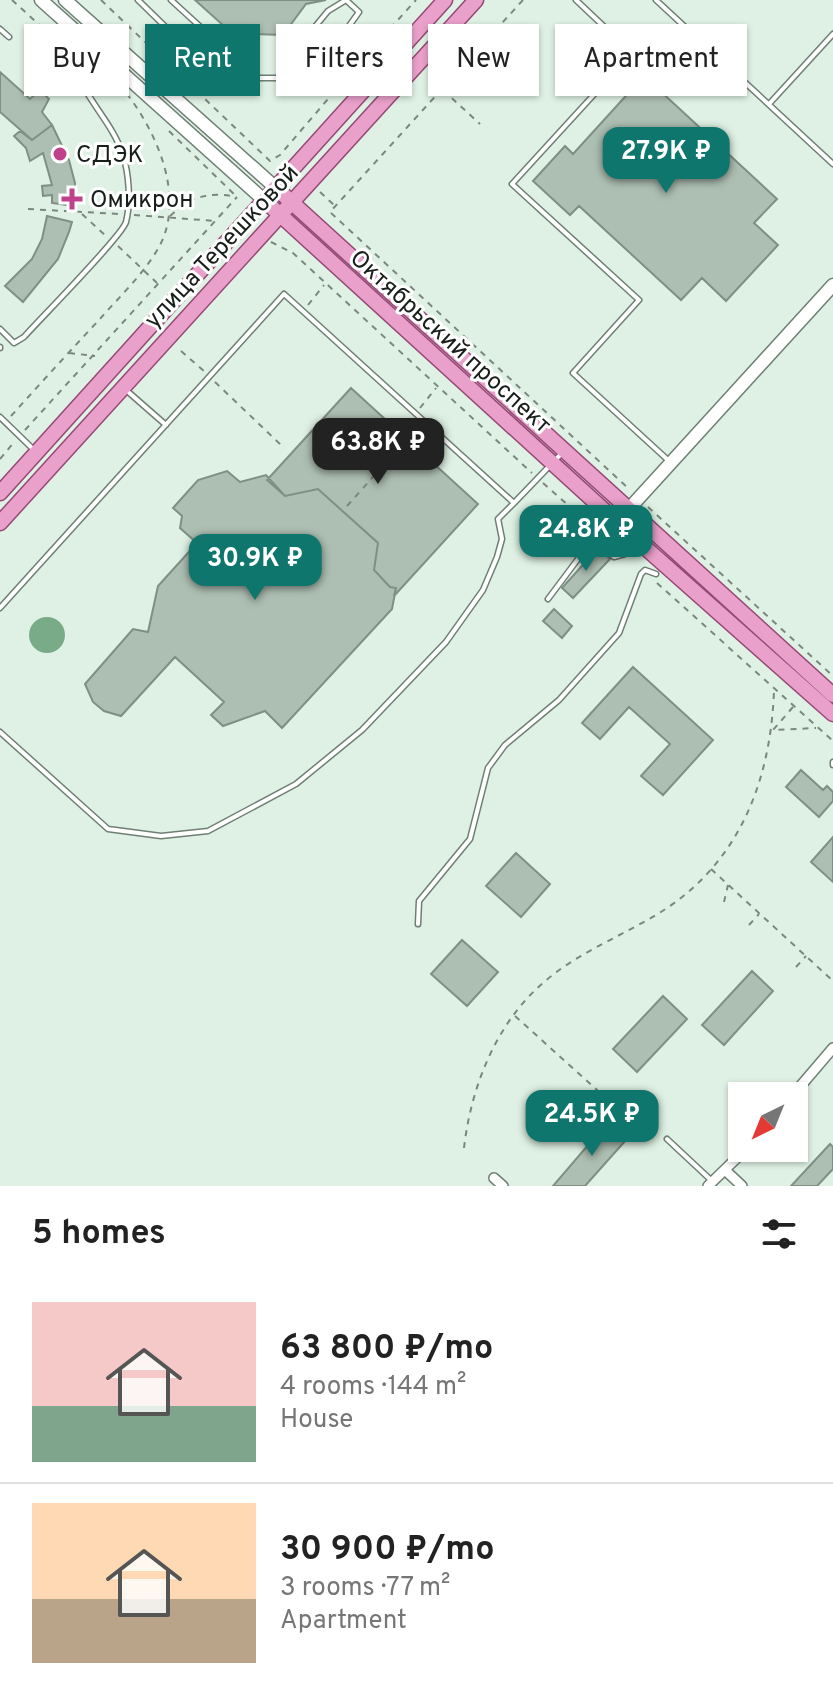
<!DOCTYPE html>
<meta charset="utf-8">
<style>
:root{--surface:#fff;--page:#f2f2f2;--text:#222;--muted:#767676;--line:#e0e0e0;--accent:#0f766e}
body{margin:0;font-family:Overpass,sans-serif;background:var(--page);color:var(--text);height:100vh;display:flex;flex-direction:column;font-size:30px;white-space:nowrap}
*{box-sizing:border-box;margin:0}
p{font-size:26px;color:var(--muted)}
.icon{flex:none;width:44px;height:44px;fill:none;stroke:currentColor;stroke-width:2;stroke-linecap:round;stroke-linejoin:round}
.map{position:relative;height:1186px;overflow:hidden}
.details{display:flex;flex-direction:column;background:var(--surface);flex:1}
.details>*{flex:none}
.guide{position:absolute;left:24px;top:24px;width:786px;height:72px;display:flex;gap:16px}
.needle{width:52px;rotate:223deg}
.controls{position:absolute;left:728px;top:1082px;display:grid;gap:16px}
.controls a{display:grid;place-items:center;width:80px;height:80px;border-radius:0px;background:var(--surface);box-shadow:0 2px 6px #0004;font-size:40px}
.price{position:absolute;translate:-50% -68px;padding:0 18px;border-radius:16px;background:var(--accent);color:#fff;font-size:26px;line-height:52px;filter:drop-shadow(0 2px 4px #0008)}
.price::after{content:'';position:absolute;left:50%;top:48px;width:24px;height:18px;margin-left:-12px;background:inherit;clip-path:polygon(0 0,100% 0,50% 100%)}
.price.on{background:#222;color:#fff}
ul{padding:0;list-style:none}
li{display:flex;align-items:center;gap:24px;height:200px;padding:0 32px}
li+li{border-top:2px solid var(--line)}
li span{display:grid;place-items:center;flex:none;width:224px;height:160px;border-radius:0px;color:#555}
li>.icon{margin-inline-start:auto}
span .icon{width:96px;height:96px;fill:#fffc;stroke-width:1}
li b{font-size:34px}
h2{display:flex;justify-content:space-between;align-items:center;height:96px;padding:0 32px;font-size:34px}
.pill{padding:0 28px;border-radius:0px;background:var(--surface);box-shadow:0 2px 6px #0004;font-size:28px;line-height:72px}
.pill.on{background:var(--accent);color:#fff}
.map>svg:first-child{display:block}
.water{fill:#79ab89}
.building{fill:#adbeb2;stroke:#7f8f84;stroke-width:2}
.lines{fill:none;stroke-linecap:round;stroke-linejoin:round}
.lane-casing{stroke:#6f7f74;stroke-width:7}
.street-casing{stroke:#6f7f74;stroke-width:12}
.secondary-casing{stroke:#6f7f74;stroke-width:15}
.primary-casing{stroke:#964975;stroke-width:17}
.path{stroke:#7b877e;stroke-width:2;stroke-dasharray:6 6;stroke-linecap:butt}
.lane{stroke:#fff;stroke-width:4}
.street{stroke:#fff;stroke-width:9}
.secondary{stroke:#fff;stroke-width:12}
.primary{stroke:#e9a0ca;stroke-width:14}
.poi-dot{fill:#c0408c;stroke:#fff;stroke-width:3}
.labels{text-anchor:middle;stroke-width:6;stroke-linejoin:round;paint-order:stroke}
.poi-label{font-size:24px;fill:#181e1a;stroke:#fff;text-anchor:start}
.street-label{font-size:24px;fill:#181e1a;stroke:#fff}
</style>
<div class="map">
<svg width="833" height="1186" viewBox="0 0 833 1186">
<rect width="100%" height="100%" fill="#dff1e4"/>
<path class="water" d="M29 635a18 18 0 1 1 36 0a18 18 0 1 1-36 0Z"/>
<path class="building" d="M195,0H326L306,4L283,35L218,33L224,26Z
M0,72L30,99L40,90L49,99L42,112L52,125L32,140L0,112Z
M644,76L777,199L754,223L778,245L726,301L702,278L681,300L579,206L570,215L533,181L565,146L573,154Z
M52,125L69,160L75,183L74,206L52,203V195L43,196L42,186L52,185L43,153L30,161L26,148L14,136L20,131L32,140Z
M47,216L72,222L69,232L58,259L23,302L5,286L32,259L42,239Z
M351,388L478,504L394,596L396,588L390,587L374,570L378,543L318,489L285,496L267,480Z
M227,471L240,482L266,475L285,496L318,489L378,543L374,570L390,587L396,588L392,609L282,728L265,711L223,726L211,715L224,702L175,657L121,716L104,711L93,702L85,684L133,629L148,632L158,586L197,543L180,528L182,516L173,508L198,480Z
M598,548L610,559L573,598L562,588Z
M554,609L572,626L562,638L543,621Z
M633,667L713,740L663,795L641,776L670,744L629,707L600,739L582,723Z
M801,770L823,790L827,786L833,792V801L819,817L786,787Z
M833,837V882L811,862Z
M516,853L550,884L521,917L486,886Z
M462,940L498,972L467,1006L431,974Z
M752,971L773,991L724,1045L702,1025Z
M663,996L687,1019L637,1072L613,1049Z
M607,1123L626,1140L585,1186H553Z
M830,1144L833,1147V1169L817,1186H791Z"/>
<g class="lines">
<g class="lane-casing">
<path id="lane" d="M138,0L218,78H288
M171,0L217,42L201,60
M576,0L632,53L512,184L639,300L573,373L669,461
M656,0L833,164
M0,29L9,37
M352,71L341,53L339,40L359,12L346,0L328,11L280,69C310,100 309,50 334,60C346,64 357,76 366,84
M770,103L833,34
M0,329L14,343L24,337C40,319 122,236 126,222C131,202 129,174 123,155C113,123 84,98 76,68L92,49
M0,347V348
M126,390L166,425
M0,417L33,449
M514,503L562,453
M601,510L591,525L593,539L614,557L625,554L638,545
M548,599L593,539
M0,608L284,294L514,503L498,519L502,539L497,557L483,590L446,642L362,730L296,784L208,831L161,836L108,829L0,732
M833,762V765
M418,924L419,901L470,839L488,768L505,745L559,700L619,633L641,574L645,570L656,574
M667,1139L712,1181"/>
</g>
<g class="street-casing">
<path id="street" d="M792,1096L833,1048
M726,1171L742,1186
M494,1178L503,1186
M708,1186L747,1148"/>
</g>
<g class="secondary-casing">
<path id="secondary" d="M41,0L265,201
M65,0L276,188
M617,522L833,285"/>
</g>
<g class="primary-casing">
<path id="primary" d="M276,188L833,695
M265,201L640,543L833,714
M0,493L445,0
M0,523L476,0"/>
</g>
<path class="path" d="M12,0L56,40L69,42
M101,0L270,161L280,155L346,78
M523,0L330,212L629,489
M358,64L416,0
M443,90L480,124
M169,131L236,196
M320,192L334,205
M28,209L120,214
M82,214L107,237
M134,215L216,221
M170,216C191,197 208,191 236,197
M271,242L293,253L532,473
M118,246L157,283
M308,305L324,285
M181,351L205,372
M69,353L95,356
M215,382L281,445
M420,408L436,388
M11,416C40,384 69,352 99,320C119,297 147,271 161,243C184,195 157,133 127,94
M25,430L237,197
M0,459L15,441
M543,483L586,521
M347,506L416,429V425
M648,507L833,676
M600,533L616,547
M657,583L833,741
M793,707L773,730L816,728
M711,869L833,981
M724,902L728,885
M749,925L759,914
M796,967L806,956
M515,1016L648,1136
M464,1148C471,1087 496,1023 544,982C580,951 625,935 664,910C741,860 771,778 774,690"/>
<use href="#lane" class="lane"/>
<use href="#street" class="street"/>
<use href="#secondary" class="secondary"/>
<use href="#primary" class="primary"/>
</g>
<g class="poi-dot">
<circle cx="60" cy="154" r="8"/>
<path d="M68 187h8v8h8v8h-8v8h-8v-8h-8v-8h8z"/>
</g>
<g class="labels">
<g class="poi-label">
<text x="76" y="162">СДЭК</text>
<text x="90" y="207">Омикрон</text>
</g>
<g class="street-label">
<text transform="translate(221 246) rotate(-47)" y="8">улица Терешковой</text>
<text transform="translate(451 341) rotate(42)" y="8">Октябрьский проспект</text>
</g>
</g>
</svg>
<div class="controls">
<a><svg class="needle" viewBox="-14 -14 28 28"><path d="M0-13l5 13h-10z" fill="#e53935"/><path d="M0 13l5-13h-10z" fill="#767676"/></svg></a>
</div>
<b class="price" style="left:666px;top:195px">27.9K ₽</b>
<b class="price on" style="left:378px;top:486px">63.8K ₽</b>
<b class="price" style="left:586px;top:573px">24.8K ₽</b>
<b class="price" style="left:255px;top:602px">30.9K ₽</b>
<b class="price" style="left:592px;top:1158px">24.5K ₽</b>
<div class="guide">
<a class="pill">Buy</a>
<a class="pill on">Rent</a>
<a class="pill">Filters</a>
<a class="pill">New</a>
<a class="pill">Apartment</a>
</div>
</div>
<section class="details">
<h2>5 homes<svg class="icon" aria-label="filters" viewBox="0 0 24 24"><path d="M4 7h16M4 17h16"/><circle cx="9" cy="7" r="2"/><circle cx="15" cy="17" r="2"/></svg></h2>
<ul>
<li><span style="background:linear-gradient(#f6c9c9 65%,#7fa58c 0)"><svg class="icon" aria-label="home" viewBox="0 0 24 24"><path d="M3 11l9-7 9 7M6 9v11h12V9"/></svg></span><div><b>63 800 ₽/mo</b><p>4 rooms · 144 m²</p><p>House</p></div></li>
<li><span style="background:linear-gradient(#ffd9b3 60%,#b9a48a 0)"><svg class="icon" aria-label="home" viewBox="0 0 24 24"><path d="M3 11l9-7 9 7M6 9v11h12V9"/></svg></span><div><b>30 900 ₽/mo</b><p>3 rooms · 77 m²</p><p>Apartment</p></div></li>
</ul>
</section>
